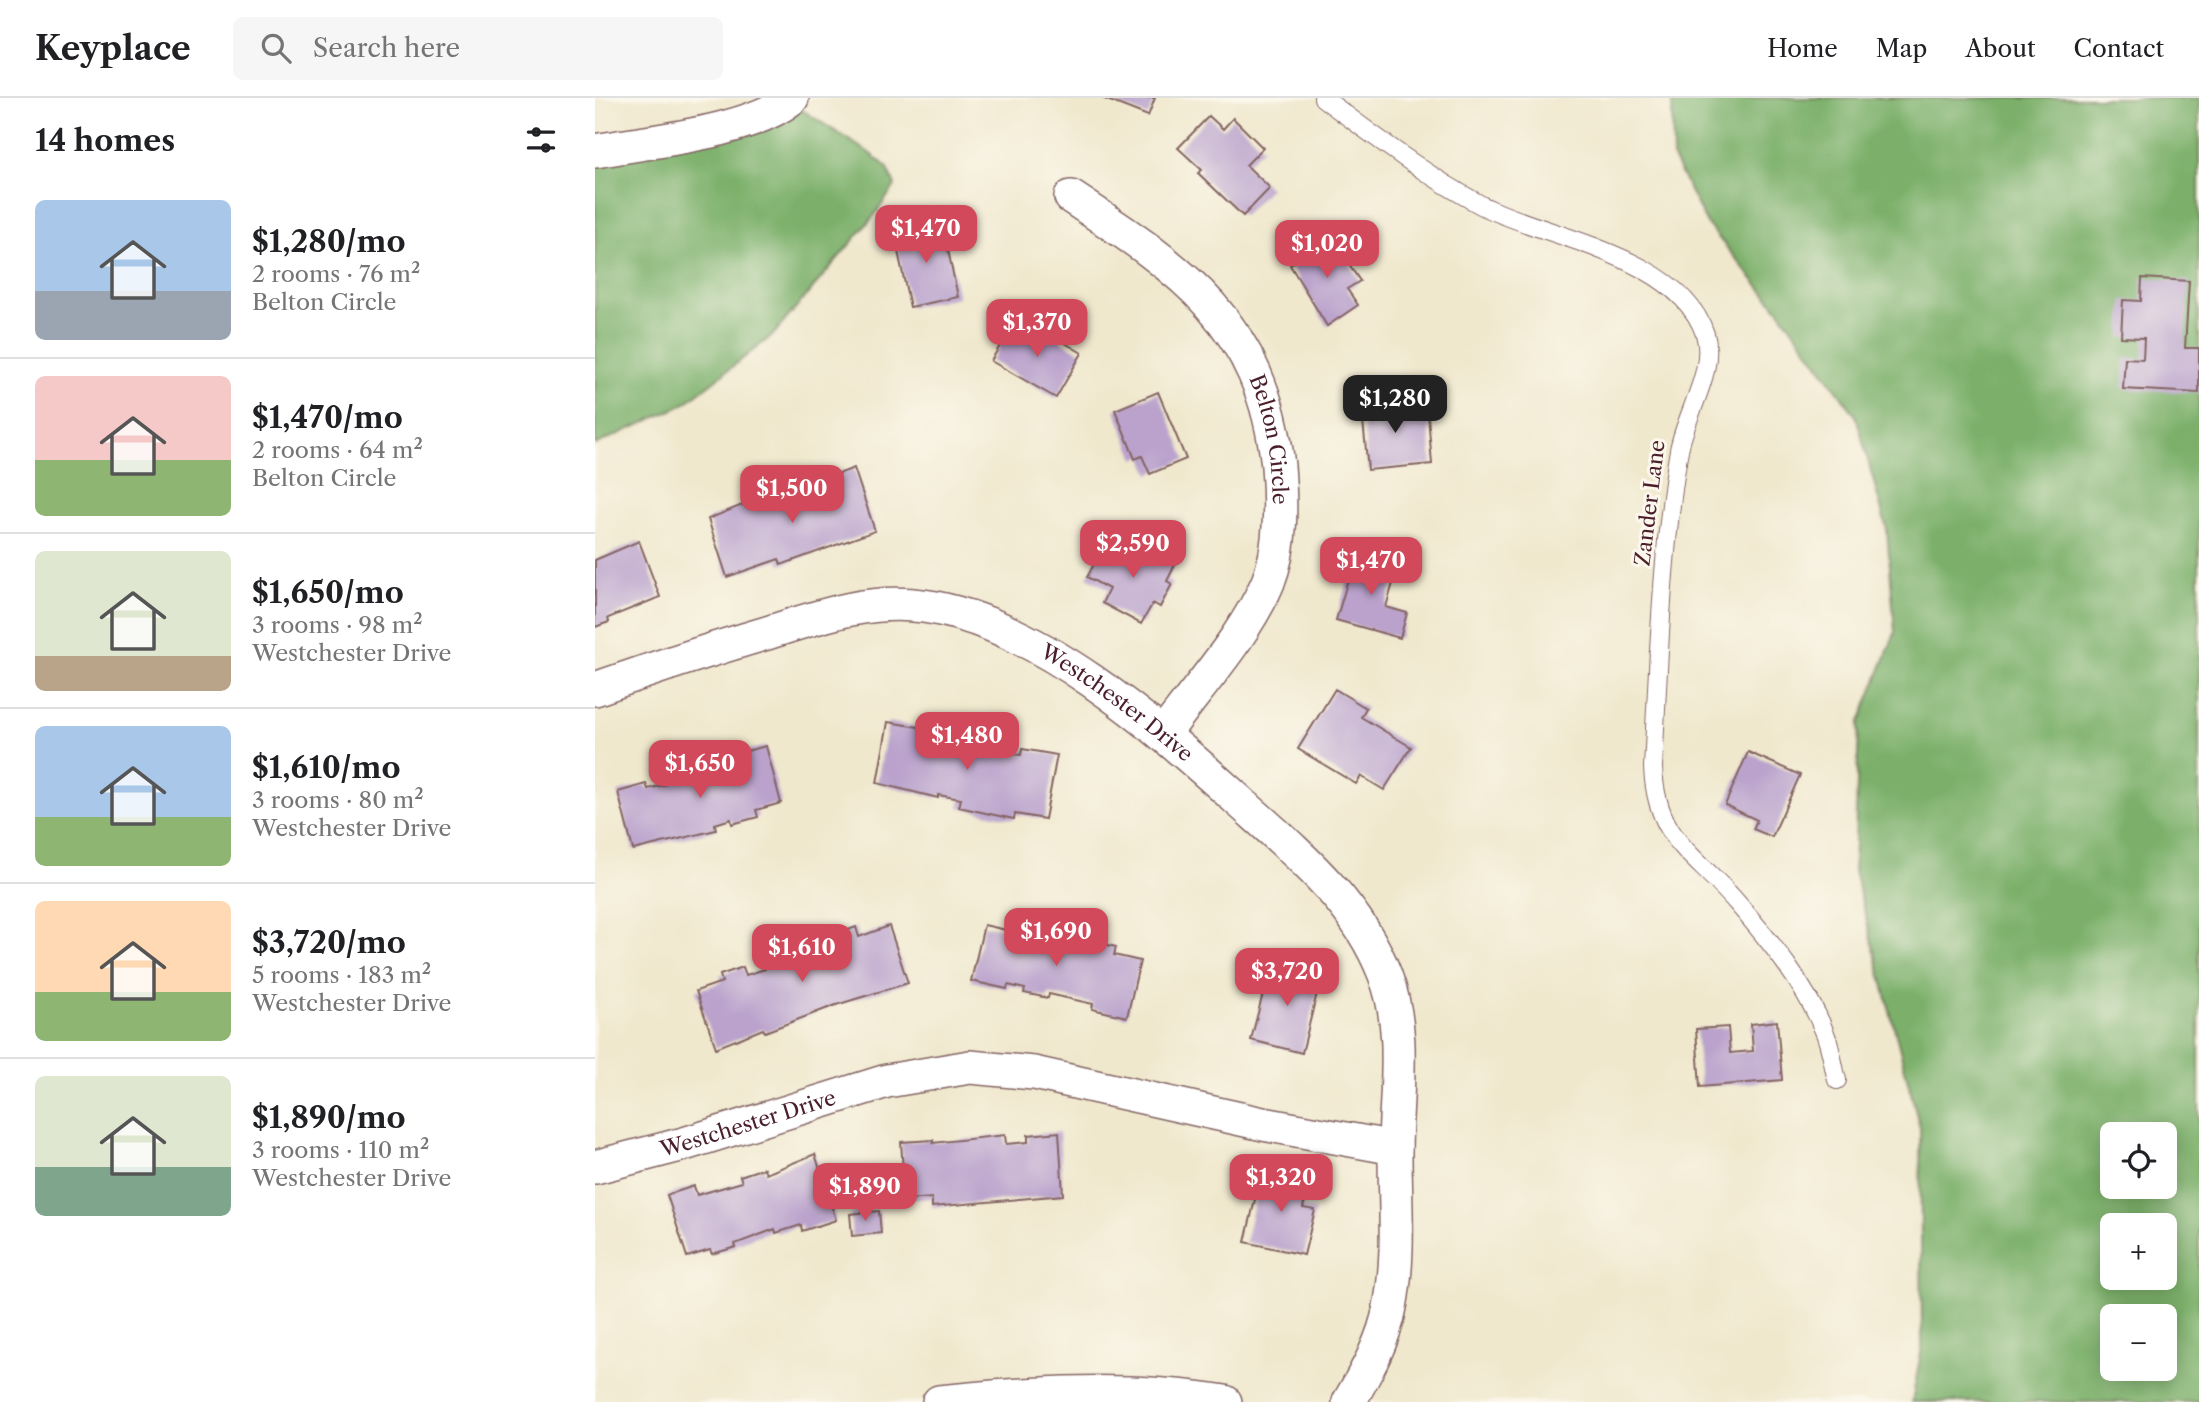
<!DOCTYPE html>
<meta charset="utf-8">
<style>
:root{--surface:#fff;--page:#f6f6f6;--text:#202124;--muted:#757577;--line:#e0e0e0;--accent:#d1495b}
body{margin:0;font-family:"Libre Caslon Text",serif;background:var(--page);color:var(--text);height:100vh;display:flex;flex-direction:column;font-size:26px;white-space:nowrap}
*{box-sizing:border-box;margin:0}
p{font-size:23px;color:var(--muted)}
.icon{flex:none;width:38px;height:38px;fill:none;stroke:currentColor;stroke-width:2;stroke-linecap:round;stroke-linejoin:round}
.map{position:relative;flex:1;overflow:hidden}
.drawer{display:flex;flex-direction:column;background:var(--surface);width:595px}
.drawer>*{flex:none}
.fabs{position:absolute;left:1505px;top:1024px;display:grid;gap:14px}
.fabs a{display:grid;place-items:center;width:77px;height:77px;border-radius:10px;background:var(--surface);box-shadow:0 4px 18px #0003;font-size:35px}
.price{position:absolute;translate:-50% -60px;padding:0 16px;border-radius:14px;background:var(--accent);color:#fff;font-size:23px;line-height:46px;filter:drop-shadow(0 2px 4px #0008)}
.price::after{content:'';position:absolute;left:50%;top:42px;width:21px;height:16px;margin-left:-10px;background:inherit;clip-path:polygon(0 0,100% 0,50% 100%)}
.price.on{background:#222;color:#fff}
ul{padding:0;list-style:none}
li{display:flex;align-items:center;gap:21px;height:175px;padding:0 35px}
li+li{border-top:2px solid var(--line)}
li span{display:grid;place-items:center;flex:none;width:196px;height:140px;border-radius:10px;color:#555}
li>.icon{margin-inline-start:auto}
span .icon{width:84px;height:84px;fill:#fffc;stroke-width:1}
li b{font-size:30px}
h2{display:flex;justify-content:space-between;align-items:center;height:84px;padding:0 35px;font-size:30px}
header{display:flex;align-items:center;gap:42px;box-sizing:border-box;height:98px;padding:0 35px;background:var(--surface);border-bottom:2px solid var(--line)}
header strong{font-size:33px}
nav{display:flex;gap:38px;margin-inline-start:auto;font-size:24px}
.search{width:490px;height:63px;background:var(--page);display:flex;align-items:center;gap:18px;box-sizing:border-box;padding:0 24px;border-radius:10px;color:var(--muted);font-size:26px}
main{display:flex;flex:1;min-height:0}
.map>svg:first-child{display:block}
.forest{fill:#7bb06b;stroke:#62684b;stroke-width:2;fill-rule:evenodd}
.building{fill:#baa2cc}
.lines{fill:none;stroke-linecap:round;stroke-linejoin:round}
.lane-casing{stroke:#846564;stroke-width:20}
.street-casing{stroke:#846564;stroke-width:36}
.lane{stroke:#fff;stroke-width:18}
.street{stroke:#fff;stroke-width:33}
.labels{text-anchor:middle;stroke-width:6;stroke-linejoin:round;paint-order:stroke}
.street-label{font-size:21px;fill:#4a1f2b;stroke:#fbf7ec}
</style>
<header>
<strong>Keyplace</strong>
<div class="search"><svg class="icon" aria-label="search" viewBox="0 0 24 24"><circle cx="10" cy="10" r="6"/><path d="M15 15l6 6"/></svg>Search here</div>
<nav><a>Home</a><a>Map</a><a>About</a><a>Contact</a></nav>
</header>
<main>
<section class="drawer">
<h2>14 homes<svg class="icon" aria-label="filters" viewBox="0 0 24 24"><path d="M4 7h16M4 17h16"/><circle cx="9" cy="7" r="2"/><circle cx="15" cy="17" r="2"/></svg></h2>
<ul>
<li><span style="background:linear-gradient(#a9c7e8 65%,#9aa5b1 0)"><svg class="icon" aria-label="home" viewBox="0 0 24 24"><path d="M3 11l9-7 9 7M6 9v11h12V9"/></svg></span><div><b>$1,280/mo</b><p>2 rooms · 76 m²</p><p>Belton Circle</p></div></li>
<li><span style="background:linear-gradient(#f6c9c9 60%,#8fb573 0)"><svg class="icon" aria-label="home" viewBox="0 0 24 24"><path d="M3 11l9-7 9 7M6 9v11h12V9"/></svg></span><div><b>$1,470/mo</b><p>2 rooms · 64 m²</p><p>Belton Circle</p></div></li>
<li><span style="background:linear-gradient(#dfe7d0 75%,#b9a48a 0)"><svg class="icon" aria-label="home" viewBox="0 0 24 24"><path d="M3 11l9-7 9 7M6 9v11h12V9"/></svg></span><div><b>$1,650/mo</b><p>3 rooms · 98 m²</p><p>Westchester Drive</p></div></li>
<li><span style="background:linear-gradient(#a9c7e8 65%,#8fb573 0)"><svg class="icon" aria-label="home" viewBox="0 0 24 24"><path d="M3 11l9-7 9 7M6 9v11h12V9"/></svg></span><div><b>$1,610/mo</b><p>3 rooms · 80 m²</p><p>Westchester Drive</p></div></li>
<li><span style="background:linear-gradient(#ffd9b3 65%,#8fb573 0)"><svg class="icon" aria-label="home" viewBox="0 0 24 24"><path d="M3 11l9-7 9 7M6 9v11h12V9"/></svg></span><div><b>$3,720/mo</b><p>5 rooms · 183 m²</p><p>Westchester Drive</p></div></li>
<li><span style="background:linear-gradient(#dfe7d0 65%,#7fa58c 0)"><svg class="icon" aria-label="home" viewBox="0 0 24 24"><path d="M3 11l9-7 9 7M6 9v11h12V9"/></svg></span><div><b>$1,890/mo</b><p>3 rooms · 110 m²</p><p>Westchester Drive</p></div></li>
</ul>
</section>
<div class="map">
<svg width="1604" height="1304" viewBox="0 0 1604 1304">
<rect width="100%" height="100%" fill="#fbf7ec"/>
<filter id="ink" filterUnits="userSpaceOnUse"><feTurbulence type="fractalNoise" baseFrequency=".0143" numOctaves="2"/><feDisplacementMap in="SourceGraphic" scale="14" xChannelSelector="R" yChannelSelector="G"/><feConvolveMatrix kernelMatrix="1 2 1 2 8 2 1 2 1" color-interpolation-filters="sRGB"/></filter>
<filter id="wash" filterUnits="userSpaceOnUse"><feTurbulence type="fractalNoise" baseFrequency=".00686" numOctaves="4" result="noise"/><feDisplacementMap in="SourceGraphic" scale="28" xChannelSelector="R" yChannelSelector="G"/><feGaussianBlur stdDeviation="1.57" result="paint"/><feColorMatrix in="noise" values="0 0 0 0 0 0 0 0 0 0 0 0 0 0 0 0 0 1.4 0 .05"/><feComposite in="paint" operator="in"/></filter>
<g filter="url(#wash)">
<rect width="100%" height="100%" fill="#f0e8cd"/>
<path class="forest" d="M1077,0H1604V1304H1317L1327,1249L1325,1030L1259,773L1264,626L1300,535L1292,432L1261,318L1183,211L1112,126L1078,60ZM1517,1036H1570V1088H1517ZM1517,1127H1570V1180H1517ZM1517,1218H1570V1270H1517Z
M193,3L273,54L292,69L300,88L278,119L178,237L88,307L0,347V53Z"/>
<g id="blocks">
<path class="building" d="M507,0H560L553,18Z
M614,18L628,31L638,20L668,50L651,67L675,90L648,118L603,75L607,72L583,50Z
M347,124L363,199L315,209L299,135Z
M735,139L765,183L752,191L763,207L732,228L695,167Z
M1547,180L1594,183L1590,250H1604V295L1528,291L1530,260L1548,261L1549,240L1526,239L1528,202L1546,203Z
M419,224L454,244L458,238L487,255L461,300L396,263Z
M563,294L591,361L555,376L547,358L540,361L520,312Z
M811,299L812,319L833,318L837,366L773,372L766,303Z
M259,370L280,433L186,467L184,461L132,479L113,421L167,399L170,407L208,395L206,390Z
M44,443L65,499L13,520L14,524L0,529V462Z
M538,443L581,465L572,483L577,486L565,509L558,505L546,526L507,505L514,491L492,479L509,448L530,459Z
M761,455L803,468L791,509L812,515L805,540L741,522Z
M740,591L771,610L766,619L816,649L789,692L766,678L761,686L703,651Z
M293,624L384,639L382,652L426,657L427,651L462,657L450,721L420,716L419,721L395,716L364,709L366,701L343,697V700L282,685Z
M171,648L186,705L161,712L163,719L137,726L136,721L120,726L121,732L38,752L23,694L51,686L53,691L71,686L69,679L119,663L121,672L139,667L136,657Z
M1153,654L1205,677L1177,739L1158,731L1162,722L1130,707Z
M422,825L449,831L446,841L465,845L466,840L491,846L492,842L521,849L519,857L545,863L532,919L497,911L498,906L454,896L453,900L429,895L430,891L413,887L412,891L376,883L389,827L420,834Z
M294,828L313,885L241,907L170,934L168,931L121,950L101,893L127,884L125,877L148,869L151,877L170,871L168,864L261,829L264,839Z
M696,858L721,865L715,889L723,891L707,955L656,942L673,876L691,880Z
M1182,923L1187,982L1105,989L1101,931L1133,929L1135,955L1158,953L1156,926Z
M464,1034L468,1097L337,1109V1100L310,1102L306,1044L338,1042V1045L410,1037L411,1046L433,1044V1037Z
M220,1056L241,1122L207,1133L206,1127L181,1135L180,1131L140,1146L141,1149L117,1156L115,1152L92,1159L72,1097L99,1088L102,1097L147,1084L145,1078L169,1070L171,1076Z
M667,1072L714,1083L708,1110L720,1112L709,1157L650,1144Z
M284,1113L286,1135L257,1138L255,1116Z"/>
</g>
</g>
<g filter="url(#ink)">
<use href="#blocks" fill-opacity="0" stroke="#846564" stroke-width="2"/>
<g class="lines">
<g class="lane-casing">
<path id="lane" d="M728,0C779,38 830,77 886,107C951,140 1084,157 1110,236C1121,272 1091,315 1084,352C1066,457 1064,563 1058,669C1061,743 1100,755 1143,806C1175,843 1212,889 1230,935C1236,950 1238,967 1242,982"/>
</g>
<g class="street-casing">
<g id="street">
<path d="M0,53C55,43 154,35 197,0"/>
<path id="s1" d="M476,99C587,172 667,224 683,368C686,405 687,449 673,484C651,537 602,590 568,637"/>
<path id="s2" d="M0,591C57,571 114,552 172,535C222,519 275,500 328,508C441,523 562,629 644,703C701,754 762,803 790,877C812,935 800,995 800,1056C800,1106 805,1159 795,1209C789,1243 771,1274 754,1304"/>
<path id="s3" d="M0,1069L89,1046L292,983L375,969L439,975L668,1026L800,1050"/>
<path d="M344,1304C438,1294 537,1289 630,1304"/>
</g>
</g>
<use href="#lane" class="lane"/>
<use href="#street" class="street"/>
</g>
</g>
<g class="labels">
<g class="street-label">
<text dy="7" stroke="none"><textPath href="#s1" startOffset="327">Belton Circle</textPath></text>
<text transform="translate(1055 405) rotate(-83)" y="7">Zander Lane</text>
<text dy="7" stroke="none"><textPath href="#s2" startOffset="560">Westchester Drive</textPath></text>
<text dy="7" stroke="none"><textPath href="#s3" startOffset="159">Westchester Drive</textPath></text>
</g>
</g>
</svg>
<div class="fabs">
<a><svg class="icon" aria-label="locate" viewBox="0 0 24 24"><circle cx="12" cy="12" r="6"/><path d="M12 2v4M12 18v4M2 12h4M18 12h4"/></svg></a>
<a>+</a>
<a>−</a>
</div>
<b class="price" style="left:331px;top:167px">$1,470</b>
<b class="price" style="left:732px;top:182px">$1,020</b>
<b class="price" style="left:442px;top:261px">$1,370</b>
<b class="price on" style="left:800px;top:337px">$1,280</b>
<b class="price" style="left:197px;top:427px">$1,500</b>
<b class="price" style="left:538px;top:482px">$2,590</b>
<b class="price" style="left:776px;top:499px">$1,470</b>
<b class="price" style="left:372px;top:674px">$1,480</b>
<b class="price" style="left:105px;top:702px">$1,650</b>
<b class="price" style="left:461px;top:870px">$1,690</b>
<b class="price" style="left:207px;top:886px">$1,610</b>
<b class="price" style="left:692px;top:910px">$3,720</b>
<b class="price" style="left:686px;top:1116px">$1,320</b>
<b class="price" style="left:270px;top:1125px">$1,890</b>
</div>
</main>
